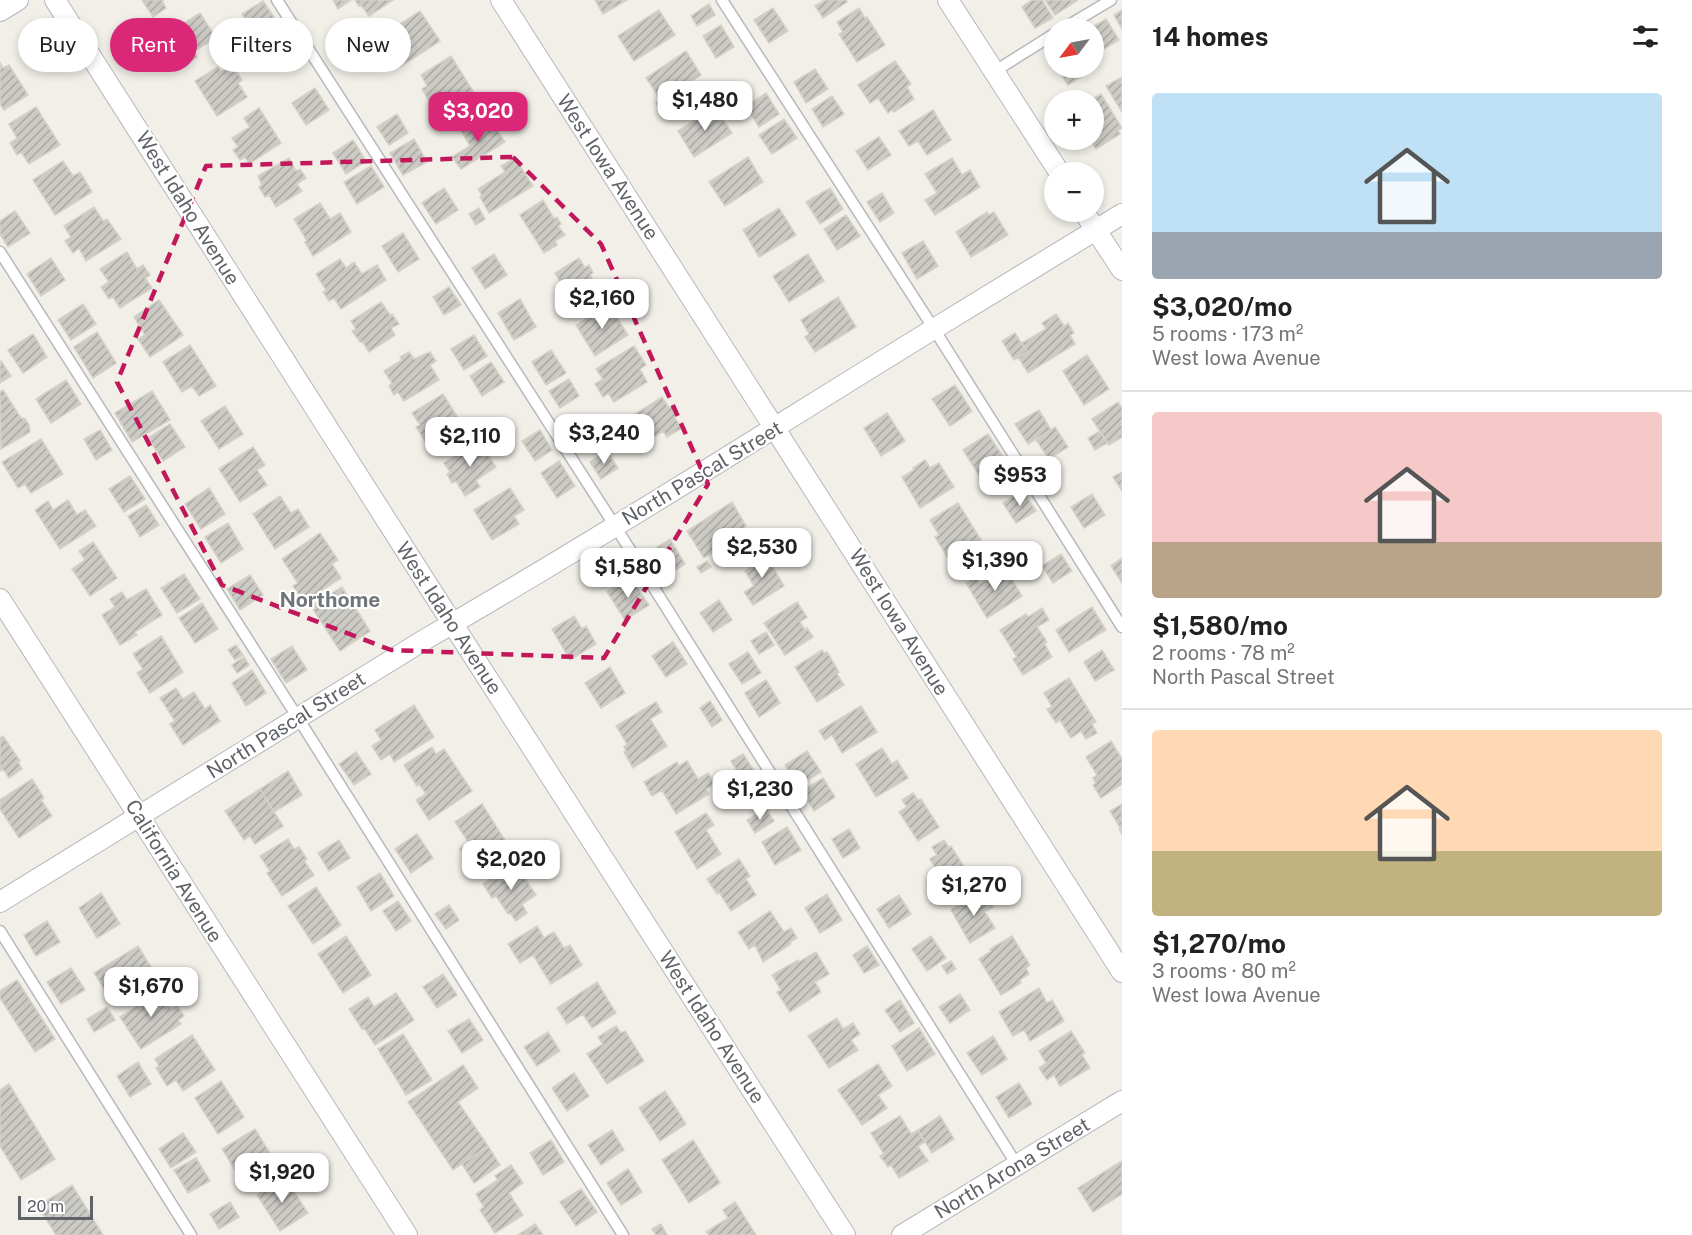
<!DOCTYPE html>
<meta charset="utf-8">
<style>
:root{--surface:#fff;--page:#f6f6f6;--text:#222;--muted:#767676;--line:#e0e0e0;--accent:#db2777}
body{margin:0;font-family:"Public Sans",sans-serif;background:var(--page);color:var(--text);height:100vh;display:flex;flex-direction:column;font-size:22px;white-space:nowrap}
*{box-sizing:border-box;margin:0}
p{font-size:20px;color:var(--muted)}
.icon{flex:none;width:33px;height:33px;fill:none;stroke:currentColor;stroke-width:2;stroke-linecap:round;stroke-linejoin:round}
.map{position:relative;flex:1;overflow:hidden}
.sheet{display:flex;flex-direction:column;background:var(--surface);width:570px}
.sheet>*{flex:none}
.hud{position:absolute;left:18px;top:18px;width:570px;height:54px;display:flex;gap:12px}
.needle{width:39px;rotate:238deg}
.buttons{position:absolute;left:1044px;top:18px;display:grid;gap:12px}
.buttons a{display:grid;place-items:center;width:60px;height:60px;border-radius:50%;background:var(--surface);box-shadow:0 3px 9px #0003;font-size:30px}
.scale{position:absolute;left:18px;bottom:15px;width:75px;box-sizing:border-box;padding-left:6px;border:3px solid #5f6368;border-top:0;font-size:16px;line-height:21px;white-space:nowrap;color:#5f6368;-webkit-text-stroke:4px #fff;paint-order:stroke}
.price{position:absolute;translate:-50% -51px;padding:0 14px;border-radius:12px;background:#fff;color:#222;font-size:20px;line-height:39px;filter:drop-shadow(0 2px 3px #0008)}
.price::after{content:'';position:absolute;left:50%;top:36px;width:18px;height:14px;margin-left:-9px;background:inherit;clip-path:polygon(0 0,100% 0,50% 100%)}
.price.on{background:var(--accent);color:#fff}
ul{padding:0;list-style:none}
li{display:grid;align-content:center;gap:12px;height:318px;padding:0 30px}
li+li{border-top:2px solid var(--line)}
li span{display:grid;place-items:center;height:186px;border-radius:6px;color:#555}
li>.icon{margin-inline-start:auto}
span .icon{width:108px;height:108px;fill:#fffc;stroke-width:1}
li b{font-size:26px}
h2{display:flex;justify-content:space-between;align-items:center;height:72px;padding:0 30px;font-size:26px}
.chip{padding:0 21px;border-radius:27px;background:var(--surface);box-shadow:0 3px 9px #0003;font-size:21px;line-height:54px}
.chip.on{background:var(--accent);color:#fff}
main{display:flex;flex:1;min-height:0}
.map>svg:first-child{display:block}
.building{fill:url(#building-hatch);stroke:#d6d1c6;stroke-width:1.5}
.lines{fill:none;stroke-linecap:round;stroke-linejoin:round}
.service-casing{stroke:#b5b8bc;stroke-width:13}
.minor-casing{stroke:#b5b8bc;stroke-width:22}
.service{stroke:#fff;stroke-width:10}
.minor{stroke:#fff;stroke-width:20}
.marked{fill:none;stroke:#c2185b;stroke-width:4.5;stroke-dasharray:12 8;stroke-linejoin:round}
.labels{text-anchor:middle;stroke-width:4.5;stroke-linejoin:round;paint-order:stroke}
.street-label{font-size:20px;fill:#5f6368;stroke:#fff}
.neighbourhood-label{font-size:21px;font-weight:bold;fill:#70757a;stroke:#fff}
</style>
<main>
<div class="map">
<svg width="1122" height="1235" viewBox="0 0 1122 1235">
<defs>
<pattern id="building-hatch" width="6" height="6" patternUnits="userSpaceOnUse" patternTransform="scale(1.5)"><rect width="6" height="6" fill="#cccac5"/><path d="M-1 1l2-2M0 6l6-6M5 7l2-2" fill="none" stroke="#a9a8a4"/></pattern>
</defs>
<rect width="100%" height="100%" fill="#f1efe8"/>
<path class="building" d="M142,0H164L162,1L166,8L153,17Z
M333,0H351L338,9Z
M355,0H393L369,16L361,5L359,6Z
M595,0H627L603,14Z
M825,0H846L847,2L823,18L815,6Z
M1032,0H1042L1053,18L1035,28L1022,7Z
M1045,0H1078L1055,15Z
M263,1L274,17L252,30L242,14Z
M709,4L715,15L697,26L691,16Z
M773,8L788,31L769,43L754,20Z
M859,8L865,18L867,17L885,45L857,62L839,34L843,32L837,22Z
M659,10L675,35L634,61L618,36Z
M1122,10V29L1114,15Z
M420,11L440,41L400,67L384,44L401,33L397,26Z
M200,13L216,38L194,51L197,57L184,65L165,35Z
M1106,19L1119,40L1094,55V28H1091Z
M278,23L290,42L267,58L254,38Z
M721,25L734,47L716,58L703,36Z
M384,44L391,54L375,65L368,55Z
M1054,46V63L1047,51Z
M686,51L701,75L676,91L682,102L663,114L656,103L661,100L646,78Z
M451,56L473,91L443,110L436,100L430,103L422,89L427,86L421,75Z
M895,61L911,84L907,87L914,99L894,112L892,110L888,113L878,98L870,103L858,85Z
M0,63L3,68L9,65L28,95L4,110L0,104Z
M232,64L242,80L238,83L247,97L217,116L195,81L218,67L221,72Z
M1057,68H1087L1089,72L1068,85Z
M815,69L828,89L806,103L794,82Z
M1122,77V112L1106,86Z
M315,88L329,110L306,125L292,103Z
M766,93L779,114L759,127L746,106Z
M1101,94L1122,128L1118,130L1120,134L1096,149L1090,140H1094V100H1091Z
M832,96L844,114L823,127L812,109Z
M36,107L60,145L29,164L21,152L17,155L10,143L17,138L9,124Z
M715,107L732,133L694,157L678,131Z
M259,108L281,143L249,164L245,157L240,160L233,150L238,147L232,138L250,127L244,118Z
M933,110L951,140L927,155L918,141L909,146L899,131Z
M397,114L408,133L389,145L377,127Z
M490,119L505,142L461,169L452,157L470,146L460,129L468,124L472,130Z
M784,119L797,138L772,154L759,135Z
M879,137L891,155L868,170L856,151Z
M414,139L427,162L403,175L390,153Z
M353,140L366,161L346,174L333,153Z
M748,157L763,182L725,206L709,182Z
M289,158L296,171L300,169L306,178L297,184L302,191L276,207L269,195L265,197L259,187L262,185L258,176Z
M515,158L533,186L489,213L480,197L482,195L478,189L505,172L501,166Z
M952,158L962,175L970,170L980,187L935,215L925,200L937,193L925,174Z
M63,161L73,176L80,172L92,192L55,215L33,180Z
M371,166L384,187L357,204L344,182Z
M444,188L458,210L436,224L422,203Z
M830,188L843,209L820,224L806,202Z
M882,193L894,213L880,222L867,202Z
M543,200L554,219L557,217L561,224L558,226L565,235L555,241L557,245L544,253L520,215Z
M320,203L330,219L340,213L351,232L313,256L305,242L307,241L294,219Z
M94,207L103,221L107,219L121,239L86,261L79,248L73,253L65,241L71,237L64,226Z
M479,208L485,219L476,225L469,214Z
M779,208L796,235L759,257L743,230Z
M15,211L30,233L8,247L0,234V221Z
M987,212L989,215L994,212L1008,235L971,257L956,232Z
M846,215L860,236L837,250L824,229Z
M403,233L419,259L398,272L382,246Z
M923,241L938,266L917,279L902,253Z
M127,252L137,269L143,265L150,275L145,278L152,288L120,308L113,297L109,299L101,287L109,282L100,269Z
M494,254L507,275L485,289L472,268Z
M808,254L824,281L789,302L773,276Z
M51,258L65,280L41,296L27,274Z
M579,258L585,268L589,265L593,273L590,275L596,285L571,300L555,273Z
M340,259L346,268L354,262L362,274L377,265L386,280L341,309L334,298L329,301L323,292L326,290L316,274Z
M449,287L461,305L444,315L433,297Z
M838,297L856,327L815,352L805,337L809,334L801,320Z
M520,299L536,327L514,340L498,313Z
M159,300L183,335L150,357L138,339L145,335L134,317Z
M381,302L390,315L392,314L399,324L391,328L395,335L369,352L362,341L360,342L352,331L356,329L351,321Z
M83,304L96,324L71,340L58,320Z
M609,305L628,335L595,356L576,325Z
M1056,314L1064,326L1068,323L1074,333L1070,335L1075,344L1028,373L1018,357L1027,352L1022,343L1046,329L1042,323Z
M97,332L116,363L93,378L74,347Z
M1015,333L1027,352L1014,360L1002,341Z
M33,334L47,357L23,373L8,350Z
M474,335L487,356L464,370L451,349Z
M190,345L216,386L199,396L192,386L182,392L163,362Z
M634,346L646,365L640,369L647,382L614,402L608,393L603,397L595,384L603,379L596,369Z
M551,350L566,373L546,385L532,362Z
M409,352L414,359L430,352L436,361L430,365L439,380L404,401L398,392L394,395L389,386L392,383L384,371L402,360L400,357Z
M1087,355L1109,389L1084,405L1063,371Z
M1,361L11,376L0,383V362Z
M491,362L504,382L482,396L470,376Z
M569,379L579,396L560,408L549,391Z
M66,380L81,404L51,423L36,399Z
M955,385L972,411L950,426L932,399Z
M3,390L21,418L25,419L29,425L30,432L1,449L0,392Z
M152,391L170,420L132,442L115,413Z
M443,394L460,421L449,428L456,440L433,454L416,427L420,425L412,413Z
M662,397L669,408L672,406L678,415L674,417L682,428L667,437L663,431L630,452L623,442L631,438L621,423Z
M1118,402L1122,408V437L1109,445L1092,419Z
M225,406L243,434L219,449L201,421Z
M1039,410L1051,430L1028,444L1015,424Z
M887,413L905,441L881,456L864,428Z
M170,424L185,447L163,461L148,438Z
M1055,427L1068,447L1049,459L1036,440Z
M100,430L112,450L96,460L84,439Z
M540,430L552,450L535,461L522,441Z
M1100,431L1107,443L1095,450L1088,438Z
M988,434L1004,458L979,475L963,450Z
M41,439L63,474L31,493L25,484L18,488L2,462Z
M479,441L496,467L476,480L480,487L465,496L456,481L452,483L447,474L450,472L444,463Z
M253,447L265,465L257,470L267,485L240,502L219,469Z
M607,451L618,468L601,479L590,462Z
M925,460L930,468L939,463L954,487L920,508L902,477L914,470L913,468Z
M559,461L575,486L557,498L541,473Z
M1122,472V491L1113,477Z
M130,476L145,499L124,512L109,489Z
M209,488L225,514L201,529L185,504Z
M510,488L524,510L514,516L519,524L492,540L474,510Z
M1023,491L1036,511L1016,523L1003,503Z
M1092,494L1105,515L1084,528L1071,507Z
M280,496L291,513L298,509L309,527L275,549L253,514Z
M68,500L77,515L85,510L96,526L60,549L35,510L48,501L53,510Z
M732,502L746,526L734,534L736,538L704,558L687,531Z
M958,503L981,540L949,560L935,537L939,535L930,520Z
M146,505L159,525L140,537L128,516Z
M228,523L243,549L221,563L205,537Z
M320,533L338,560L332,564L341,578L304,602L293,586L298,583L282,559Z
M670,539L685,564L663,578L648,553Z
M93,542L117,578L90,596L72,569L85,560L79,551Z
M759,552L763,560L767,557L784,586L753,605L744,592L754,586L745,571L752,567L748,559Z
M1061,554L1072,571L1053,583L1042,566Z
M1122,558V583L1111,566Z
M707,561L711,567L701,573L697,567Z
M1005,568L1022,596L987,618L966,583L976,577L980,584Z
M184,574L200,599L177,613L161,588Z
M250,575L263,595L240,610L227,589Z
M630,577L649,605L625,620L607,592Z
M342,587L370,631L340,651L311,606Z
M146,589L162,615L135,632L137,635L120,645L102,615L115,607L110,599L122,592L127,600Z
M719,600L732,620L713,632L700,613Z
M797,602L807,617L800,622L805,630L807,628L813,637L785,655L764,623Z
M202,603L218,629L195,643L179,618Z
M1092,607L1106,630L1069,652L1056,630Z
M1042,608L1049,620L1037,627L1047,642L1044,643L1052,657L1023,675L1013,659L1017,657L1000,630L1026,614L1028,617Z
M574,616L582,629L586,626L596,644L570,660L552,629Z
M766,632L774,645L759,654L751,641Z
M161,636L183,672L150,693L137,673L143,669L133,654Z
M673,642L687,664L666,677L652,656Z
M236,645L243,655L235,660L228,650Z
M292,646L307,670L286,683L271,659Z
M822,650L824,653L827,652L839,672L837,674L844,685L817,702L795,667Z
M1102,650L1114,670L1095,681L1084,662Z
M748,652L761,673L742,684L729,664Z
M244,657L249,665L237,673L232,665Z
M610,667L625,693L601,708L585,683Z
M252,670L266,693L246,706L232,683Z
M1069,678L1096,722L1092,724L1097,733L1086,739L1081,731L1071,738L1060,720L1056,723L1047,709L1052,707L1044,693Z
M766,680L780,703L759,717L745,693Z
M176,688L183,699L194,692L205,709L210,705L220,721L183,745L170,724L175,721L160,698Z
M710,701L722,720L712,727L700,708Z
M656,702L662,712L650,719L667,746L633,768L624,752L626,751L624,747L627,744L616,726Z
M414,705L434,737L394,762L390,754L381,760L372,746L381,740L375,730Z
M861,706L877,732L842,753L832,735L825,740L819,731Z
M3,736L20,761L18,762L22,769L9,778L3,769L0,771V738Z
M1111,741L1122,759V784L1101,798L1093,785L1096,783L1093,778L1097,775L1086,757Z
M432,747L436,754L444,749L472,791L429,820L416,800L426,794L419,784L417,786L404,765Z
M882,748L892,764L897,760L908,778L876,797L856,764Z
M807,751L821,772L798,786L785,765Z
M356,752L371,774L354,785L339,764Z
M743,754L755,772L743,780L731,761Z
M687,761L698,779L708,773L715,784L706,789L709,794L676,814L662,790L652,796L644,782L677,762L679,766Z
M288,771L302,795L274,812L260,789Z
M823,778L835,797L814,811L802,791Z
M32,779L44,798L41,800L52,816L19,838L0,809V800Z
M260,789L283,826L255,844L250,836L244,840L225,811Z
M913,793L918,800L921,799L939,827L918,841L899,812L907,807L902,800Z
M482,804L508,845L482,862L480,858L471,864L460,849L469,843L455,822Z
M1122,804V834L1119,829H1121L1110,811Z
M766,809L774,821L755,833L747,820Z
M706,813L714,825L706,830L721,854L697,869L675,832Z
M787,827L801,850L775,865L762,842Z
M849,829L860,848L843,858L832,839Z
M417,834L433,858L411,873L395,849Z
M288,839L294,849L299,847L307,859L304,861L314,875L282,896L267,873L270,871L260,856Z
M339,840L350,858L329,871L318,853Z
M944,840L949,848L951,846L969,875L948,888L930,859L937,855L932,847Z
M739,859L750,876L746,879L756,895L731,911L719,892L717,894L707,879Z
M515,863L536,895L522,904L527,913L516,921L510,913L508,914L496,896L492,898L483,884Z
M380,873L394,896L371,911L357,887Z
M316,887L341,925L313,944L288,906Z
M983,891L993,907L985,912L995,928L970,943L951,910Z
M101,893L120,924L97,938L79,908Z
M827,894L842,920L820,933L805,908Z
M899,895L911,914L889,928L877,909Z
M398,901L411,921L396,931L383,911Z
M449,905L459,920L446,929L435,914Z
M770,911L784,932L791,928L797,938L790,942L791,944L763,962L755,945L749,949L738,932Z
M47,921L60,942L36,956L24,935Z
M537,926L544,938L554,932L564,948L570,945L582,965L551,984L533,955L520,963L508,944Z
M346,936L371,975L343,993L318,954Z
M931,936L946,958L927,971L912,949Z
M1012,936L1030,965L1026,968L1029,974L1020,980L1021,983L1001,995L979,959L991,951L990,949Z
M138,946L154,972L111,999L94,973Z
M867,946L879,965L864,973L853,955Z
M816,952L829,974L815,982L821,992L790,1012L777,992L781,990L772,975L798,960L799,962Z
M951,961L956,969L947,974L942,966Z
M71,968L85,990L61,1004L47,982Z
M443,974L457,995L437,1008L423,987Z
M17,980L55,1039L35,1052L0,998V991Z
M597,982L616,1013L592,1028L583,1014L567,1024L557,1008Z
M157,987L171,1009L177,1005L184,1016L178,1020L181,1024L141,1049L120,1017L136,1007L134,1002Z
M1039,988L1047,1003L1052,1000L1064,1021L1030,1041L1024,1030L1013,1036L999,1012Z
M396,993L414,1020L375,1045L364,1028L362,1029L349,1009L368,997L374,1007Z
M960,994L970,1010L950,1023L939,1007Z
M900,1000L914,1023L900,1032L885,1010Z
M107,1007L115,1020L94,1032L87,1019Z
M837,1018L843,1029L853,1023L860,1034L851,1040L858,1050L829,1068L808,1036Z
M469,1019L483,1040L462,1053L448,1031Z
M616,1026L621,1033L625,1031L644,1061L607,1084L587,1054L603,1044L598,1037Z
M919,1028L935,1054L907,1071L892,1046Z
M1071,1031L1085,1053L1082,1055L1090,1068L1060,1086L1054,1075L1047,1080L1039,1068L1046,1063L1039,1051Z
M548,1032L560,1051L537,1066L524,1047Z
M403,1034L432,1080L406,1095L378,1049Z
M192,1035L215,1070L183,1091L176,1080L167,1086L156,1068L159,1066L155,1059Z
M993,1036L1007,1059L982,1075L967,1053Z
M138,1062L151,1084L130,1097L117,1076Z
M878,1064L892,1086L878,1095L887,1108L862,1125L838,1090Z
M463,1065L478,1088L458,1102L488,1146L453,1170L408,1102Z
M574,1073L589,1096L567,1111L552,1088Z
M221,1081L244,1117L218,1134L195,1098Z
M1019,1083L1032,1104L1009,1118L996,1097Z
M9,1084L55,1159L21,1180L0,1146V1090Z
M665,1091L686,1124L660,1141L639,1108Z
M900,1116L911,1134L918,1130L925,1142L918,1146L928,1161L899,1178L891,1165L888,1167L880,1156L884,1154L871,1133Z
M940,1116L954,1139L932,1153L918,1130Z
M255,1129L276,1163L243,1183L222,1149Z
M612,1130L624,1150L601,1165L588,1145Z
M183,1133L196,1152L171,1168L159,1149Z
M551,1140L564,1162L543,1175L530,1153Z
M693,1140L720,1183L689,1203L662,1160Z
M488,1146L500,1165L474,1183L462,1164Z
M196,1158L210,1181L188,1193L174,1170Z
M1122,1161V1194L1093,1212L1078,1188Z
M511,1165L523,1183L509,1193L523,1215L495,1233L480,1210L484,1207L476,1194L498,1180L495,1176Z
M628,1169L642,1192L621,1205L607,1183Z
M285,1178L308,1213L280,1231L257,1195Z
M72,1185L103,1235H56L38,1206Z
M581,1189L597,1212L576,1226L560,1202Z
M230,1202L239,1217L219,1229L210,1214Z
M735,1202L756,1235H709L706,1232L728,1218L723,1210Z
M535,1224L543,1235H518Z
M661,1224L667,1235H656L652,1229Z"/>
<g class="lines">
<g class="service-casing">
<path id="service" d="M277,0L615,526L1017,1165
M722,0L934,329L1122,627
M1064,28L1111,0
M995,71L1054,34
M0,252L298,718L623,1235
M0,931L191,1235"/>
</g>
<g class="minor-casing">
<path id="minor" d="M55,0L436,598L845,1235
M501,0L1122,972
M948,0L1059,172
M0,11L18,0
M1084,212L1122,270
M0,599L407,1235
M0,902L424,640C596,541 763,434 932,330C995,291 1059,253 1122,214
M902,1235L1122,1101"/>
</g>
<use href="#service" class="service"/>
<use href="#minor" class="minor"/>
</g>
<path class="marked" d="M513,157L601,244L708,484L604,658L391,650L222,585L117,382L206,166Z"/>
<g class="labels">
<g class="street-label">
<text transform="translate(608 167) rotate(57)" y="7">West Iowa Avenue</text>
<text transform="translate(188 208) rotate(58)" y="7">West Idaho Avenue</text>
<text transform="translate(702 473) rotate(-31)" y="7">North Pascal Street</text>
<text transform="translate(449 618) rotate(57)" y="7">West Idaho Avenue</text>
<text transform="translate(899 622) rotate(58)" y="7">West Iowa Avenue</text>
<text transform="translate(286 725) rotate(-32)" y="7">North Pascal Street</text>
<text transform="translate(174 871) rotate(58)" y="7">California Avenue</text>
<text transform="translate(712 1027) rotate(57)" y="7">West Idaho Avenue</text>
<text transform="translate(1012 1168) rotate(-31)" y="7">North Arona Street</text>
</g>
<g class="neighbourhood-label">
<text x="330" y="607">Northome</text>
</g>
</g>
</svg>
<div class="buttons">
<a><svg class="needle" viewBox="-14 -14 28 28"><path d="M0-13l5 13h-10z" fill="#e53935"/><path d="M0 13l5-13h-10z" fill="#767676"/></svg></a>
<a>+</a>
<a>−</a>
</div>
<div class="scale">20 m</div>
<b class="price" style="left:705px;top:132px">$1,480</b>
<b class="price on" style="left:478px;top:143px">$3,020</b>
<b class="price" style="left:602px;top:330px">$2,160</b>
<b class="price" style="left:604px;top:465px">$3,240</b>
<b class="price" style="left:470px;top:468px">$2,110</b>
<b class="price" style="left:1020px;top:507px">$953</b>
<b class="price" style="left:762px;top:579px">$2,530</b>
<b class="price" style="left:995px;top:592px">$1,390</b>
<b class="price" style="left:628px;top:599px">$1,580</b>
<b class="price" style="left:760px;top:821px">$1,230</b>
<b class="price" style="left:511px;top:891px">$2,020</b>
<b class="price" style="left:974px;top:917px">$1,270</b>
<b class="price" style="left:151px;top:1018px">$1,670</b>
<b class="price" style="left:282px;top:1204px">$1,920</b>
<div class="hud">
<a class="chip">Buy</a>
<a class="chip on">Rent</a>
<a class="chip">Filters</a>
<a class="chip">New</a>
</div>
</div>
<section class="sheet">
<h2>14 homes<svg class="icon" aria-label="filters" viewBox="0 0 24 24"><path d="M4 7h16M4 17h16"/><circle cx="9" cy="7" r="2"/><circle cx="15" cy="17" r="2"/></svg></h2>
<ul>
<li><span style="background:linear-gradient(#bfe0f5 75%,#9aa5b1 0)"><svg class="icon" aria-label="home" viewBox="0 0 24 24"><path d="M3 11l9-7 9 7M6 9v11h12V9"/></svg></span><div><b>$3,020/mo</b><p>5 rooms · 173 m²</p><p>West Iowa Avenue</p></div></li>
<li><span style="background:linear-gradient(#f6c9c9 70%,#b9a48a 0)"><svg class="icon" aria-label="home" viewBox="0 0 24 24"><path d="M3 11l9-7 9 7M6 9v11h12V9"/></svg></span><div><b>$1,580/mo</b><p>2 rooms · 78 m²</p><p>North Pascal Street</p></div></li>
<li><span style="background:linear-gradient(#ffd9b3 65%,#c2b280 0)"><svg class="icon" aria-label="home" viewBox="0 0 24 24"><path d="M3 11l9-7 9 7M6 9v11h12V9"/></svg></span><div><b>$1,270/mo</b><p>3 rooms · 80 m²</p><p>West Iowa Avenue</p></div></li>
</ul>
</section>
</main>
